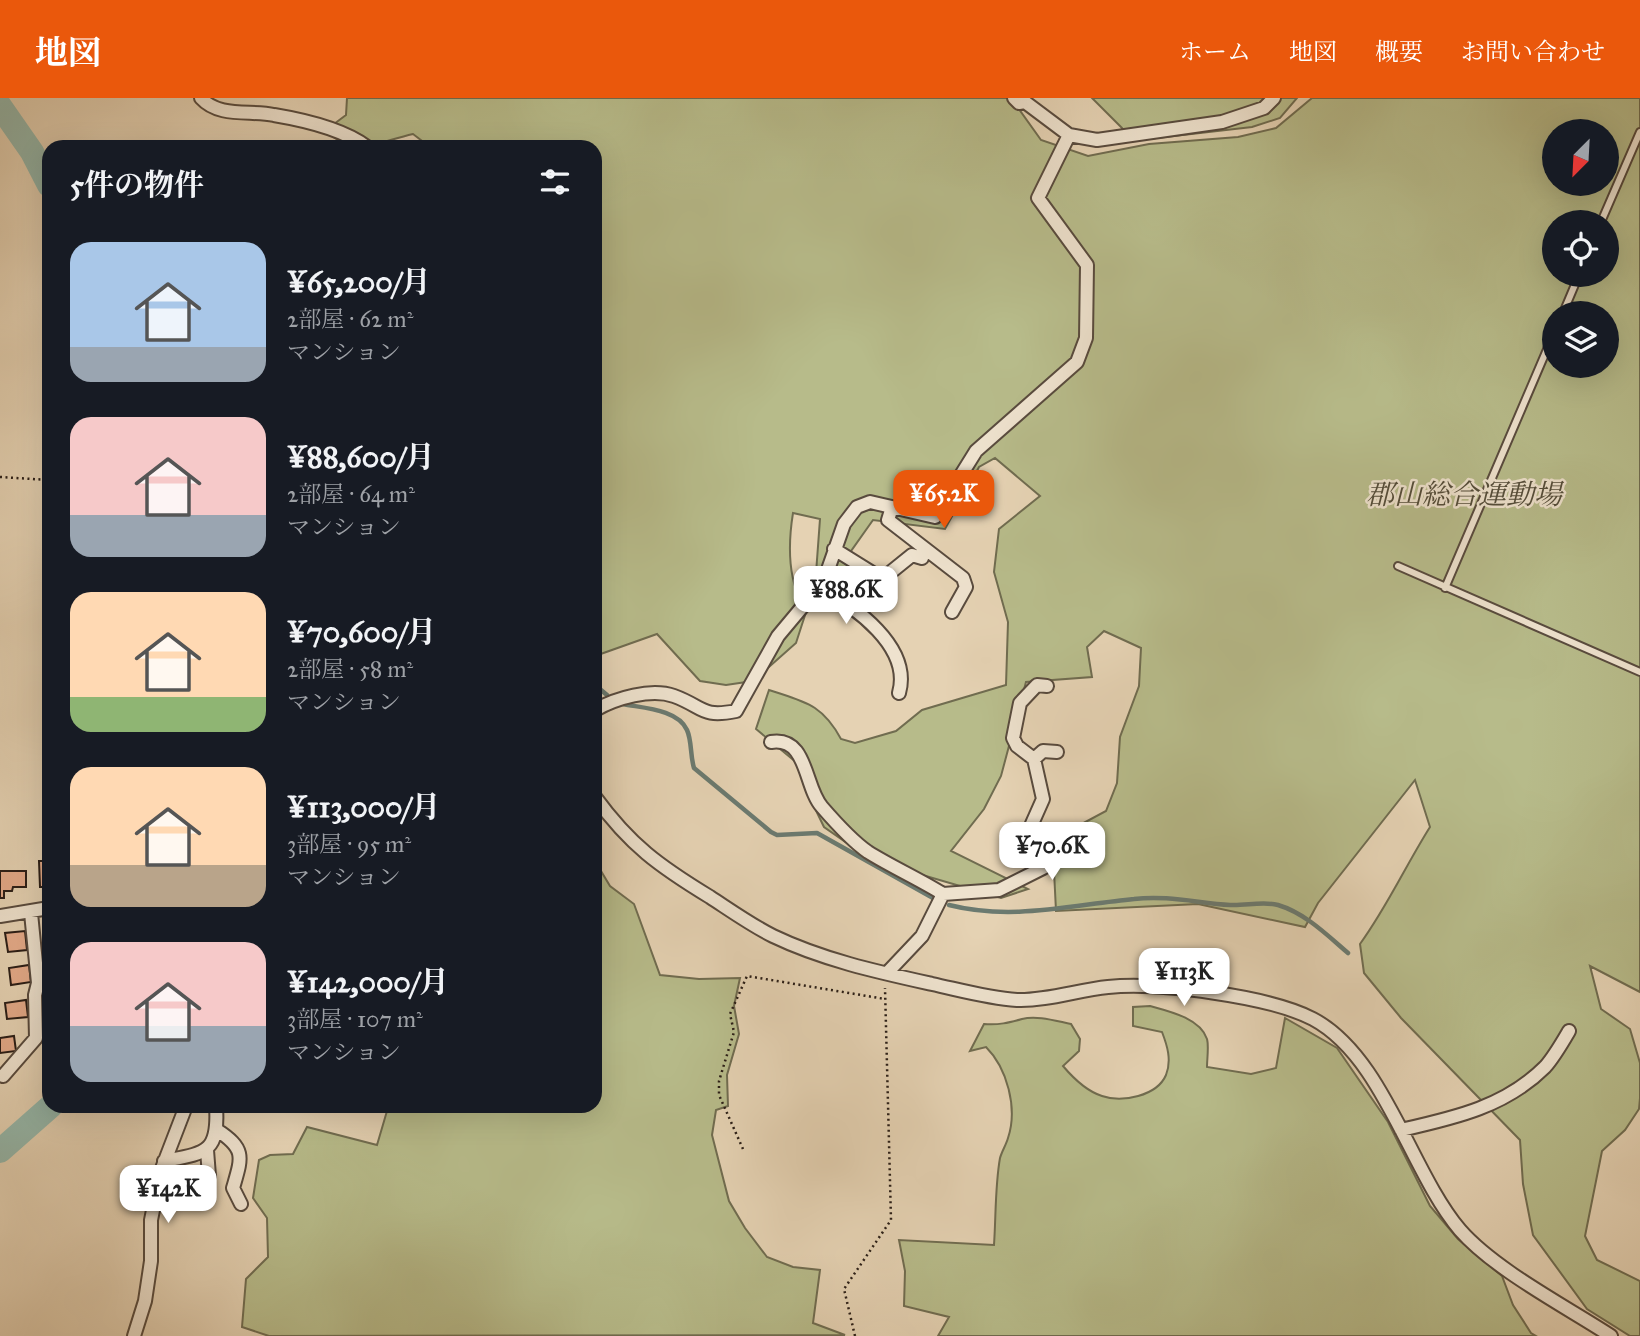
<!DOCTYPE html>
<html lang="ja">
<meta charset="utf-8">
<style>
:root{--surface:#171b24;--page:#20242c;--text:#f1f3f6;--muted:#9ea1a6;--accent:#ea580c}
body{margin:0;font-family:"IM FELL Great Primer","Noto Serif JP",serif;background:var(--page);color:var(--text);height:100vh;display:flex;flex-direction:column;font-size:26px;white-space:nowrap}
*{box-sizing:border-box;margin:0}
p{font-size:23px;color:var(--muted)}
.icon{flex:none;width:38px;height:38px;fill:none;stroke:currentColor;stroke-width:2;stroke-linecap:round;stroke-linejoin:round}
.map{position:relative;flex:1;overflow:hidden}
.panel{position:absolute;left:42px;top:42px;width:560px;height:973px;display:flex;flex-direction:column;background:var(--surface);border-radius:21px;box-shadow:0 7px 28px #0002}
.panel>*{flex:none}
.needle{width:46px;rotate:204deg}
.fabs{position:absolute;left:1542px;top:21px;display:grid;gap:14px}
.fabs a{display:grid;place-items:center;width:77px;height:77px;border-radius:50%;background:var(--surface);box-shadow:0 7px 28px #0002;font-size:35px}
.price{position:absolute;translate:-50% -60px;padding:0 16px;border-radius:14px;background:#fff;color:#222;font-size:23px;line-height:46px;filter:drop-shadow(0 2px 4px #0008)}
.price::after{content:'';position:absolute;left:50%;top:42px;width:21px;height:16px;margin-left:-10px;background:inherit;clip-path:polygon(0 0,100% 0,50% 100%)}
.price.current{background:var(--accent);color:#fff}
ul{padding:0;list-style:none}
li{display:flex;align-items:center;gap:21px;height:175px;padding:0 28px}
li span{display:grid;place-items:center;flex:none;width:196px;height:140px;border-radius:21px;color:#555}
li>.icon{margin-inline-start:auto}
span .icon{width:84px;height:84px;fill:#fffc;stroke-width:1}
li b{font-size:30px}
h2{display:flex;justify-content:space-between;align-items:center;height:84px;padding:0 28px;font-size:30px}
header{display:flex;align-items:center;gap:42px;box-sizing:border-box;height:98px;padding:0 35px;background:var(--accent);color:#fff}
header strong{font-size:33px}
nav{display:flex;gap:38px;margin-inline-start:auto;font-size:24px}
.map>svg:first-child{display:block}
.green{fill:#b7bb8a;stroke:#706c50;stroke-width:2;fill-rule:evenodd}
.lines{fill:none;stroke-linecap:round;stroke-linejoin:round}
.stream{stroke:#6b7a70;stroke-width:4.5}
.river{stroke:#96b8ab;stroke-width:24}
.building{fill:#e4ab8a;stroke:#2a1e17;stroke-width:2}
.service-casing{stroke:#594b3e;stroke-width:10}
.minor-casing{stroke:#594b3e;stroke-width:16}
.path{stroke:#2a1e17;stroke-width:2.5;stroke-dasharray:2 3.5;stroke-linecap:butt}
.service{stroke:#eee2ce;stroke-width:6}
.minor{stroke:#eee2ce;stroke-width:12}
.labels{text-anchor:middle;stroke-width:5;stroke-linejoin:round;paint-order:stroke}
.park-label{font-size:28px;font-style:italic;fill:#544d3a;stroke:#eee2ce}
</style>
<header>
<strong>地図</strong>
<nav><a>ホーム</a><a>地図</a><a>概要</a><a>お問い合わせ</a></nav>
</header>
<div class="map">
<svg width="1640" height="1238" viewBox="0 0 1640 1238">
<rect width="100%" height="100%" fill="#e5d2b3"/>
<filter id="stains"><feTurbulence type="fractalNoise" baseFrequency=".00286" numOctaves="4"/><feColorMatrix values="0 0 0 0 .2 0 0 0 0 .09 0 0 0 0 .02 0 0 0 .5 -.17"/></filter>
<radialGradient id="worn" r=".72"><stop offset=".6" stop-color="#630" stop-opacity="0"/><stop offset="1" stop-color="#630" stop-opacity=".3"/></radialGradient>
<path class="green" d="M347,0H1011L1041,42L1088,58L1149,46L1238,39L1276,30L1312,0H1640V894L1590,868L1601,911L1630,931L1640,965V1000L1639,1011L1625,1032L1602,1053L1585,1138L1597,1162L1640,1183V1238H1630L1587,1211L1533,1137L1523,1086L1520,1042L1401,920L1364,875L1360,846C1387,809 1406,767 1430,729L1415,682L1318,805L1305,829L1198,806L1056,813L1052,732L1078,728L1106,713L1117,685L1120,639L1139,588L1141,550L1104,533L1087,549L1092,579L1026,584L1001,678L984,711L951,753L1028,791L1001,800L919,776L860,754L824,729L805,690L797,665L756,631L769,592C805,604 822,606 841,641L855,645L896,633L922,612L1006,587L1008,524L994,474L999,431L1040,398L995,360L979,369L945,431L873,422L849,456L845,486L824,504L815,489L820,421L793,415C788,446 787,487 807,511L796,545L753,583L726,587L700,583L657,536L595,558V49H430L413,36C364,48 354,61 312,22L334,26L346,17ZM1554,33H1606V86H1554ZM1554,124H1606V177H1554ZM1554,215H1606V268H1554Z
M1092,0H1297L1280,20L1252,29L1123,44L1122,30Z
M595,763L610,788L634,806L660,877L699,881L740,880L734,908L739,936L727,977L728,1008L716,1012L712,1037L729,1103L745,1130L767,1159L793,1169L820,1172L813,1225L845,1237L269,1238L242,1229L246,1181L268,1159L267,1120L253,1100L259,1062L270,1057L293,1056L307,1029L377,1047L387,1013L384,1008H595Z
M1150,908C1168,913 1200,920 1207,941C1209,948 1207,961 1207,969L1251,976L1276,970L1285,920L1337,950L1388,1024L1430,1108L1458,1141L1502,1178L1513,1207L1531,1235L1536,1238H938L949,1219L904,1208L905,1173L899,1142L994,1147C996,1118 995,1088 1000,1060C1002,1053 1006,1047 1008,1040C1018,1010 1007,970 986,949L970,953L984,926C999,927 1008,925 1022,921C1037,917 1056,923 1071,926L1080,941L1079,953L1063,968C1074,981 1086,993 1102,998C1122,1005 1157,998 1166,977C1172,962 1167,947 1162,934L1133,928V909Z"/>
<g class="lines">
<path class="stream" d="M595,587L607,597
M623,606C642,610 678,611 687,632C692,643 690,657 694,670L771,734L777,737L817,735L933,800
M949,807C1012,823 1071,807 1134,801C1167,797 1198,805 1230,807C1245,808 1263,803 1278,807C1305,815 1327,837 1348,855"/>
<path class="river" d="M0,8L32,54L49,87
M0,1053L51,1008"/>
</g>
<path class="building" d="M39,763H49V789H40Z
M0,773H26V789H13L12,793H4V800H0Z
M25,833L27,852L8,854L5,835Z
M29,867L31,884L11,887L9,870Z
M26,902L28,919L7,921L5,905Z
M14,938L16,953L0,955V940Z"/>
<g class="lines">
<g class="service-casing">
<path id="service" d="M1601,124L1640,34
M1563,215L1579,177
M1398,468L1640,574
M1445,490L1554,235"/>
</g>
<g class="minor-casing">
<path id="minor" d="M201,0C219,20 250,12 274,17C304,22 343,31 367,49
M1014,0L1019,5L1025,4L1069,37L1097,42L1222,24L1264,10L1274,0
M892,409L888,422L963,480L966,489L952,514
M834,451L879,479L886,478L912,457L922,460
M819,490C855,508 912,549 899,595
M595,612C616,600 651,590 674,598C704,609 701,620 736,613L778,538L824,483L844,426L857,409L870,404L935,419L976,353L1077,264L1086,240L1087,167L1038,100L1069,37
M771,644C808,638 804,689 822,709C835,724 852,743 868,754C892,769 919,781 943,796
M1034,661L1043,653L1057,654
M595,699C630,747 659,768 710,799C730,812 751,827 773,838C823,862 878,874 932,886C960,892 988,900 1017,902C1047,903 1078,892 1108,889C1158,884 1269,898 1313,921C1384,959 1410,1073 1460,1132C1495,1172 1565,1208 1611,1238
M0,818L49,810
M887,875L922,838L943,796L999,792L1043,770L1031,728L1043,701L1034,661L1017,648L1013,640L1020,605L1037,587L1047,588
M3,978L36,940L35,897L38,885L31,815
M217,1032C246,1051 242,1059 233,1090L241,1106
M1401,1032C1454,1020 1505,1009 1545,969C1554,959 1562,945 1569,933
M164,1063C206,1055 219,1055 216,1008
M203,1088L209,1078L207,1052
M134,1238L145,1203L151,1163V1122L161,1073L186,1008"/>
</g>
<path class="path" d="M0,379L49,382
M743,1051L719,997V983L734,934L730,916L747,878L885,901
M855,1238L844,1191L891,1122L885,890"/>
<use href="#service" class="service"/>
<use href="#minor" class="minor"/>
</g>
<g class="labels">
<g class="park-label">
<text x="1464" y="406">郡山総合運動場</text>
</g>
</g>
<rect width="100%" height="100%" filter="url(#stains)"/>
<rect width="100%" height="100%" fill="url(#worn)"/>
</svg>
<div class="fabs">
<a><svg class="needle" viewBox="-14 -14 28 28"><path d="M0-13l5 13h-10z" fill="#e53935"/><path d="M0 13l5-13h-10z" fill="#9ea1a6"/></svg></a>
<a><svg class="icon" aria-label="locate" viewBox="0 0 24 24"><circle cx="12" cy="12" r="6"/><path d="M12 2v4M12 18v4M2 12h4M18 12h4"/></svg></a>
<a><svg class="icon" aria-label="layers" viewBox="0 0 24 24"><path d="M12 4l9 5-9 5-9-5zM3 14l9 5 9-5"/></svg></a>
</div>
<b class="price current" style="left:944px;top:432px">¥65.2K</b>
<b class="price" style="left:846px;top:528px">¥88.6K</b>
<b class="price" style="left:1052px;top:784px">¥70.6K</b>
<b class="price" style="left:1184px;top:910px">¥113K</b>
<b class="price" style="left:168px;top:1127px">¥142K</b>
<section class="panel">
<h2>5件の物件<svg class="icon" aria-label="filters" viewBox="0 0 24 24"><path d="M4 7h16M4 17h16"/><circle cx="9" cy="7" r="2"/><circle cx="15" cy="17" r="2"/></svg></h2>
<ul>
<li><span style="background:linear-gradient(#a9c7e8 75%,#9aa5b1 0)"><svg class="icon" aria-label="home" viewBox="0 0 24 24"><path d="M3 11l9-7 9 7M6 9v11h12V9"/></svg></span><div><b>¥65,200/月</b><p>2部屋 · 62 m²</p><p>マンション</p></div></li>
<li><span style="background:linear-gradient(#f6c9c9 70%,#9aa5b1 0)"><svg class="icon" aria-label="home" viewBox="0 0 24 24"><path d="M3 11l9-7 9 7M6 9v11h12V9"/></svg></span><div><b>¥88,600/月</b><p>2部屋 · 64 m²</p><p>マンション</p></div></li>
<li><span style="background:linear-gradient(#ffd9b3 75%,#8fb573 0)"><svg class="icon" aria-label="home" viewBox="0 0 24 24"><path d="M3 11l9-7 9 7M6 9v11h12V9"/></svg></span><div><b>¥70,600/月</b><p>2部屋 · 58 m²</p><p>マンション</p></div></li>
<li><span style="background:linear-gradient(#ffd9b3 70%,#b9a48a 0)"><svg class="icon" aria-label="home" viewBox="0 0 24 24"><path d="M3 11l9-7 9 7M6 9v11h12V9"/></svg></span><div><b>¥113,000/月</b><p>3部屋 · 95 m²</p><p>マンション</p></div></li>
<li><span style="background:linear-gradient(#f6c9c9 60%,#9aa5b1 0)"><svg class="icon" aria-label="home" viewBox="0 0 24 24"><path d="M3 11l9-7 9 7M6 9v11h12V9"/></svg></span><div><b>¥142,000/月</b><p>3部屋 · 107 m²</p><p>マンション</p></div></li>
</ul>
</section>
</div>
